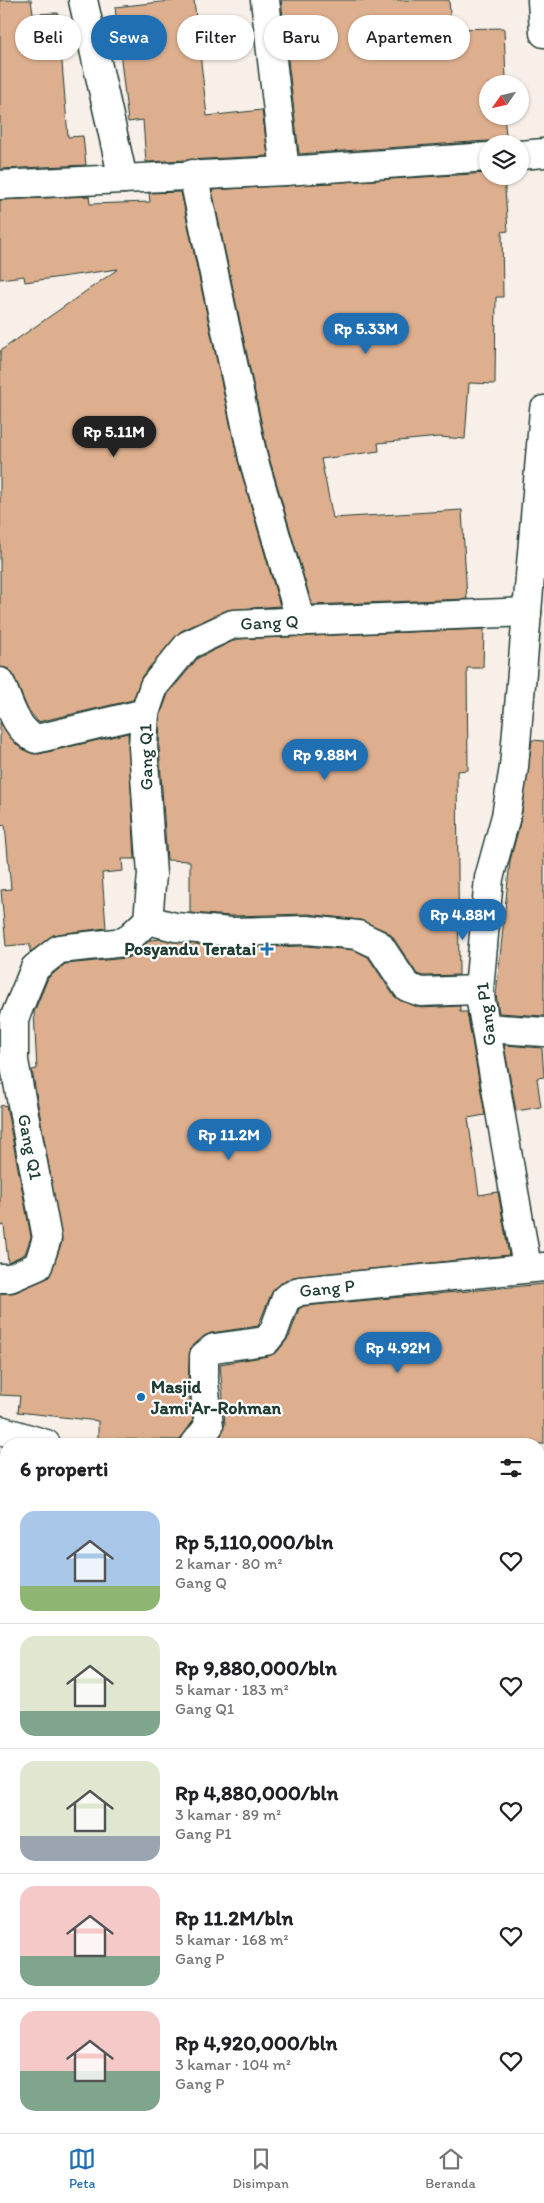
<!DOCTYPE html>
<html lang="id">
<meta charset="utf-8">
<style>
:root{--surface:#fff;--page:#f2f2f2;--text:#202124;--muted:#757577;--line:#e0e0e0;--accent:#1f6fb2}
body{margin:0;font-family:Itim,sans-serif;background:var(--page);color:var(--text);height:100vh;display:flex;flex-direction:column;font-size:19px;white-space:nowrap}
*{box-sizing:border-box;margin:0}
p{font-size:16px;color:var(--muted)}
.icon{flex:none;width:28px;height:28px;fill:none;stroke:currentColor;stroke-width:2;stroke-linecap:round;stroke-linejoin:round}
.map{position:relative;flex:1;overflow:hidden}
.drawer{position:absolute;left:0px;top:1438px;width:545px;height:696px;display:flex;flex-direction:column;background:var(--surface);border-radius:20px 20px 0 0;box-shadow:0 1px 4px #0004}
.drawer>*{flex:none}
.top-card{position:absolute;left:15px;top:15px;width:515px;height:45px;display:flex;gap:10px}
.needle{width:32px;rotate:236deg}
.controls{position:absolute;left:479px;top:75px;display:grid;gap:10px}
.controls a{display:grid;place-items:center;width:50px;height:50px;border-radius:50%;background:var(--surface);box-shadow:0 1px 4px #0004;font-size:25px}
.price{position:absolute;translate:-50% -42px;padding:0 11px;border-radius:18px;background:var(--accent);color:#fff;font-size:16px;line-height:32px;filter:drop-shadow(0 1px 2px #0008)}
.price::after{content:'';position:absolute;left:50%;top:30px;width:15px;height:11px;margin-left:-8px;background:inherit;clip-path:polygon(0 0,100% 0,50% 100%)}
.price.selected{background:#222;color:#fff}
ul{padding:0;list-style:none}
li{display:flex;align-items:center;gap:15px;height:125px;padding:0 20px}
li+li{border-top:1px solid var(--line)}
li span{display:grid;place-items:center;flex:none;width:140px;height:100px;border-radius:15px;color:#555}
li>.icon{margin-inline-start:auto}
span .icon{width:60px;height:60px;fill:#fffc;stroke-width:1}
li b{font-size:21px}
h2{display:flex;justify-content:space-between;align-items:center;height:60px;padding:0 20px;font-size:21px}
.pill{padding:0 18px;border-radius:22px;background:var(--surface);box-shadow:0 1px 4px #0004;font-size:18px;line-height:45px}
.pill.selected{background:var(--accent);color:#fff}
.tabs{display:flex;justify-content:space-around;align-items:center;height:70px;border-top:1px solid var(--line);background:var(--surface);font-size:14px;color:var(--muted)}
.tabs a{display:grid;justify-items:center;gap:2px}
.tabs .selected{color:var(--accent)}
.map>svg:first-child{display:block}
.building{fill:#ddaf8e;stroke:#1f3d34}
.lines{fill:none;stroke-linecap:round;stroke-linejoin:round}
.lane-casing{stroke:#1f3d34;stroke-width:28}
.street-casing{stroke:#1f3d34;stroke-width:31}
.lane{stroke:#fff;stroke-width:24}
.street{stroke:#fff;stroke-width:28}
.poi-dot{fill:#1f6fb2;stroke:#fff;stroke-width:2}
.labels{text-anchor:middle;stroke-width:4.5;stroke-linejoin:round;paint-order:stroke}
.street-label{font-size:18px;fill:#1f3d34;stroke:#fff}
.poi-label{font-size:18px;font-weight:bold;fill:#1f3d34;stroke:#fff;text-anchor:end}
</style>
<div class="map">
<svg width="544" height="2133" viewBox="0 0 544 2133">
<rect width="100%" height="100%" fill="#f8efe8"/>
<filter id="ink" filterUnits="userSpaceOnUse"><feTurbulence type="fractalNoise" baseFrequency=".02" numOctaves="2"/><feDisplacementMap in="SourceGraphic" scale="10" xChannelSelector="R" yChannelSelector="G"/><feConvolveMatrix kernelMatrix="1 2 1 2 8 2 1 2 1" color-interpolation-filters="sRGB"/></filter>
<g filter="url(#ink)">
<path class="building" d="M0,0H31L33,14L58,13L68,137L83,136L86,165L0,169Z
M179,0H194L207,116L262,110L268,156L146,162L143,120L128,122L115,7Z
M281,0H449L451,29L504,28L506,80H499V84H488V116H504L507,144L487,141L299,154Z
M488,173V176H504L508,231L502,232L503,297H496L495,384L469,383L465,439L439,437L378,443L379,451L321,459L333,518L462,510L467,599L312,605L268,454L212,190Z
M181,192L238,461L280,606L227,610L181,631L142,676L133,700L38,722L27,708L14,676L9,669L0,667V351L118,269L25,282L24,276L0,279V200L89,196L90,204L150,202L149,193Z
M484,629L483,668H467L468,770L457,771L459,975L423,976L417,974L392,936L386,931L360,920L308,914L231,916L190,913V861L167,860L159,747L160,716L168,694L198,658L237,639Z
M0,722L18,746L28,752L39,754L128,733L135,859H122L123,871L102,873L106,928L57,934L30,952V944L6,946L1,890L11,889L5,825L0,826Z
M532,740L544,741V1016L499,1013L496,995L510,861L521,819Z
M161,939L230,948L306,946L354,950L368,957L394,996L401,1001L421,1008L460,1006V1012H467L485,1115L468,1118L479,1195L498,1192L509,1255L293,1277L279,1284L272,1292L258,1326L211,1333L204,1336L190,1349L188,1383L193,1421L180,1440L98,1439V1421L18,1412L20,1396L0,1395V1294L16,1292L49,1277L62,1242L32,1070L37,1069L34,1012L48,978L65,964L127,958L136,953L150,940Z
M504,1045L542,1048L544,1077L537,1078L541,1107L516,1111Z
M6,1105L31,1237L25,1254L8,1262L4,1225L0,1226V1106Z
M544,1284V1444H217L225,1424L220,1364L268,1356L278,1351L289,1337L299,1309L304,1306Z"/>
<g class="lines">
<g class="lane-casing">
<path id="lane" d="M539,1745L544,1743"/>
</g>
<g class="street-casing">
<g id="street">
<path d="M83,0L123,179"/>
<path d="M265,0L285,171"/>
<path d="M542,0L544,33"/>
<path d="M520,155L544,153"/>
<path d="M193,174L253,458L301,622"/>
<path d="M0,185L285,171L488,157"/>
<path id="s1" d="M0,682C9,702 15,730 36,739L145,713L154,686L188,645L233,624L527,612"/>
<path d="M148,920L175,927L231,932L307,930L358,935L379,945L407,987L421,992L479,990"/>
<path d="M486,1028L544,1032"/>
<path d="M527,1267L479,990L489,878L506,816L514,767L544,410"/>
<path d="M0,1278H10L38,1266L47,1238L14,1061V1019L35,968L59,949L125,942L148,920L152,874L143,747L145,713"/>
<path d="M0,1430L46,1444"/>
<path id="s2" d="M195,1444L209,1426L204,1383V1356L214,1348L266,1341L274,1331L286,1298L300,1291L544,1267"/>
<path d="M539,1648L544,1647"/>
<path d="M539,2115L544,2122"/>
</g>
</g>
<use href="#lane" class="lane"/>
<use href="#street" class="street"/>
</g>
</g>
<g class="poi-dot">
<path d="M264.5 941.5h5v5h5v5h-5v5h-5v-5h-5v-5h5z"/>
<circle cx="141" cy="1397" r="5"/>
</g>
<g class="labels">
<g class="street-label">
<text dy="6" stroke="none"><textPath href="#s1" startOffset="349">Gang Q</textPath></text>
<text transform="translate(146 757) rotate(-91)" y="6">Gang Q1</text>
<text transform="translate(486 1014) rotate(-97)" y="6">Gang P1</text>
<text transform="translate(30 1147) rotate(79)" y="6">Gang Q1</text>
<text dy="6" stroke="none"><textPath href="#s2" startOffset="249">Gang P</textPath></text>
</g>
<g class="poi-label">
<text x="256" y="955">Posyandu Teratai</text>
<text x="151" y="1393" text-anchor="start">Masjid<tspan x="151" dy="21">Jami'Ar-Rohman</tspan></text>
</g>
</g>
</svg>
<div class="controls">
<a><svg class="needle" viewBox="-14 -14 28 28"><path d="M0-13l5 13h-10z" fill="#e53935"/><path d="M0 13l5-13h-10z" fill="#757577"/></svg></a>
<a><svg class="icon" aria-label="layers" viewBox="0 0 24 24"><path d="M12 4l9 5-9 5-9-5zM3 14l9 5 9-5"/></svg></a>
</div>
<b class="price" style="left:366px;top:355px">Rp 5.33M</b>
<b class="price selected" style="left:114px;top:458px">Rp 5.11M</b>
<b class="price" style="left:325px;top:781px">Rp 9.88M</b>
<b class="price" style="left:463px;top:941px">Rp 4.88M</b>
<b class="price" style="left:229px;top:1161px">Rp 11.2M</b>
<b class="price" style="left:398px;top:1374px">Rp 4.92M</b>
<div class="top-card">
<a class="pill">Beli</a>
<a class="pill selected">Sewa</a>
<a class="pill">Filter</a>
<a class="pill">Baru</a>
<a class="pill">Apartemen</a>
</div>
<section class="drawer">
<h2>6 properti<svg class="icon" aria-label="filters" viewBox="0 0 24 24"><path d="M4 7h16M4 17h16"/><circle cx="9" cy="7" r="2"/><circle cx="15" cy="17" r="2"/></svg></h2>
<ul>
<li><span style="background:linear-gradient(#a9c7e8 75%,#8fb573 0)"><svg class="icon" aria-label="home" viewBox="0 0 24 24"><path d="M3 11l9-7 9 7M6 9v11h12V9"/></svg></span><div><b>Rp 5,110,000/bln</b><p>2 kamar · 80 m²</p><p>Gang Q</p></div><svg class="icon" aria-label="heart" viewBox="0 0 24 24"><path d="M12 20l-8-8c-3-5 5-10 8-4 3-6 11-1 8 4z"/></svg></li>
<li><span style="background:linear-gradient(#dfe7d0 75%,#7fa58c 0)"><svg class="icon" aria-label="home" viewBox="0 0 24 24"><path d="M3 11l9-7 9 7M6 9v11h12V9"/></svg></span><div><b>Rp 9,880,000/bln</b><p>5 kamar · 183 m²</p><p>Gang Q1</p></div><svg class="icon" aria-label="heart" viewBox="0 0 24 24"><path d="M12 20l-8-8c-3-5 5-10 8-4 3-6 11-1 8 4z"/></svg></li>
<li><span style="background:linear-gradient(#dfe7d0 75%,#9aa5b1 0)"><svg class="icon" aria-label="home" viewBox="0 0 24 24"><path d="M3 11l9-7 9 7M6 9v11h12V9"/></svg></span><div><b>Rp 4,880,000/bln</b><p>3 kamar · 89 m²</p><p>Gang P1</p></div><svg class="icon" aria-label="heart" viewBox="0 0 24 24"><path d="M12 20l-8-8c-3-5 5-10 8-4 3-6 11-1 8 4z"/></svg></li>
<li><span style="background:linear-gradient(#f6c9c9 70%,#7fa58c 0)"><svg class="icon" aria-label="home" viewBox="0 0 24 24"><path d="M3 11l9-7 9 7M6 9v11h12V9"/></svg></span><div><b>Rp 11.2M/bln</b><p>5 kamar · 168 m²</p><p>Gang P</p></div><svg class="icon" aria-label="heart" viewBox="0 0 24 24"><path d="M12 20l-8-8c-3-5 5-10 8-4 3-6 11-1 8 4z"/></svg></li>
<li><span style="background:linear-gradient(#f6c9c9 60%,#7fa58c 0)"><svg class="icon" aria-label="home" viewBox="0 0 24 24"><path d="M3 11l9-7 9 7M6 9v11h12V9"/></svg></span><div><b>Rp 4,920,000/bln</b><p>3 kamar · 104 m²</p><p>Gang P</p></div><svg class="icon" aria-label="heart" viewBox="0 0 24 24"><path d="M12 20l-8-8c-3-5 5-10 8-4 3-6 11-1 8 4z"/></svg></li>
</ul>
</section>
</div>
<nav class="tabs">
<a class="selected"><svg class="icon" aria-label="map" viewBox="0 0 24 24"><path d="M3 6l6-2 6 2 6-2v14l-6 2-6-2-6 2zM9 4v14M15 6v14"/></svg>Peta</a>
<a><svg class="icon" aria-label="saved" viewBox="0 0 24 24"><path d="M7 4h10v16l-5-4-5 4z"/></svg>Disimpan</a>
<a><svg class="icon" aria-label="home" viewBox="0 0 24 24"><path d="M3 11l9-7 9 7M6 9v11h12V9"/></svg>Beranda</a>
</nav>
